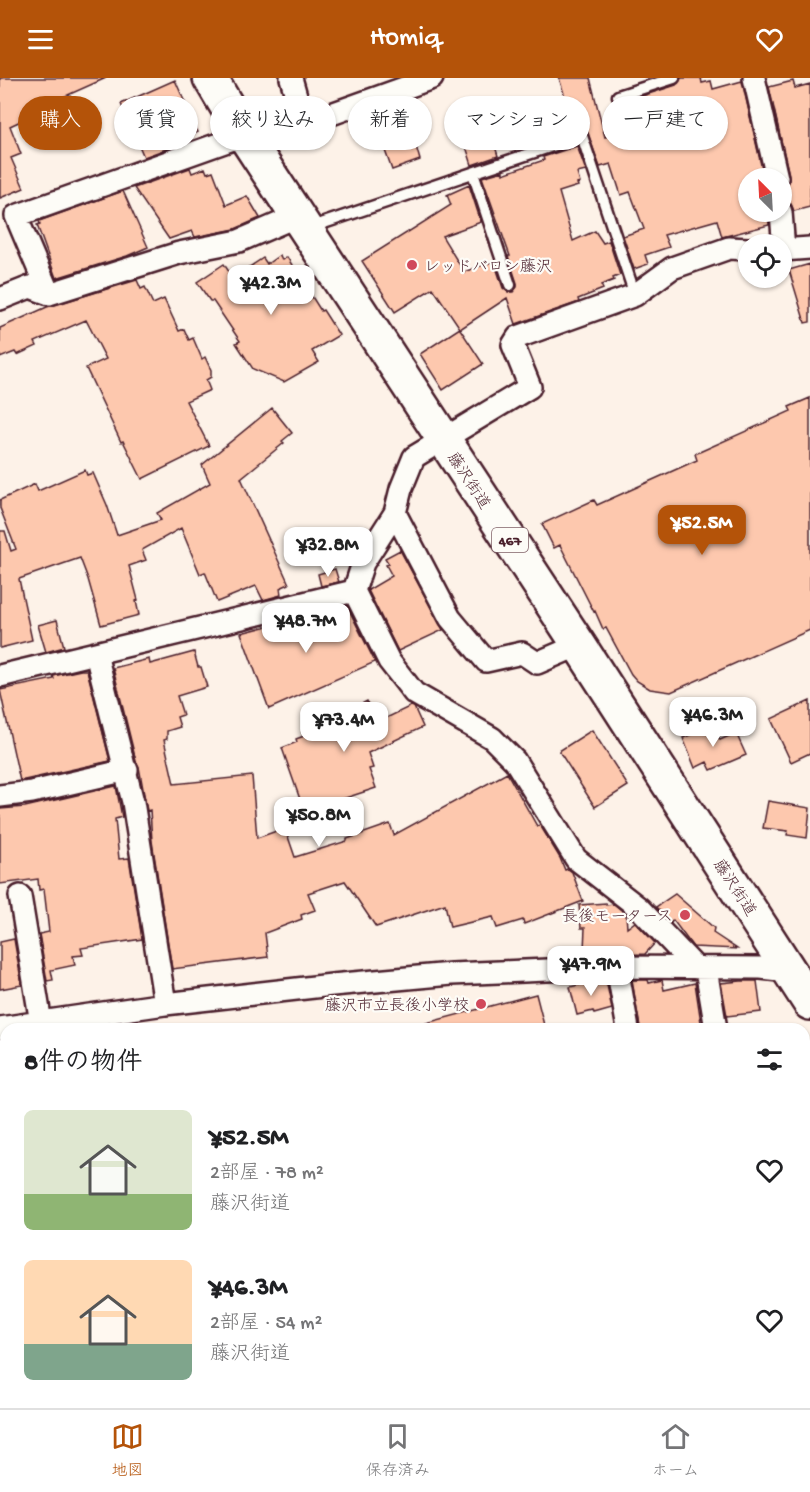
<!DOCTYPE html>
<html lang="ja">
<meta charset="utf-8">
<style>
:root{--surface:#fff;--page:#f2f2f2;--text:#202124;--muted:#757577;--line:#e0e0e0;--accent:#b45309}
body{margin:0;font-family:"Gochi Hand","Klee One",sans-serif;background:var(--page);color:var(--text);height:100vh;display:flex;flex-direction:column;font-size:22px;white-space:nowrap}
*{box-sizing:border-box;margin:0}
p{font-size:20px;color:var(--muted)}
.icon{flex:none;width:33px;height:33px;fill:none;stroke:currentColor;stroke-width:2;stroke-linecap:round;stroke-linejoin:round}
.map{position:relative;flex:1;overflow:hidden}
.sheet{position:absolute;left:0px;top:945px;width:810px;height:386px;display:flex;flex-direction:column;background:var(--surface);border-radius:18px 18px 0 0;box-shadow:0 2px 4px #0004}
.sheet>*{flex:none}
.hud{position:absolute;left:18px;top:18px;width:774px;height:54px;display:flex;gap:12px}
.needle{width:39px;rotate:336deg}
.tools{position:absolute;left:738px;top:90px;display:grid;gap:12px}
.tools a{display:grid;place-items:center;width:54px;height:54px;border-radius:50%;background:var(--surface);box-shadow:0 2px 4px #0004;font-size:30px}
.price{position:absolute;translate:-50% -51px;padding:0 14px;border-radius:12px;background:#fff;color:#222;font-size:20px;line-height:39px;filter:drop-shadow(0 2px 3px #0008)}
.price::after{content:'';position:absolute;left:50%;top:36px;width:18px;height:14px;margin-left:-9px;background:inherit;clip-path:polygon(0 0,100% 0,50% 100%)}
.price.selected{background:var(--accent);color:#fff}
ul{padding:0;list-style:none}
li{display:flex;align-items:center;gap:18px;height:150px;padding:0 24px}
li span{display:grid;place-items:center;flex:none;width:168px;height:120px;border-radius:9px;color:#555}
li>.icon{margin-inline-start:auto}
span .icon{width:72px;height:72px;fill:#fffc;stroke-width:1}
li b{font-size:26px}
h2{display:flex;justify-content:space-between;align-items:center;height:72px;padding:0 24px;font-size:26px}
.chip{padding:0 21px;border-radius:27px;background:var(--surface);box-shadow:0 2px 4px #0004;font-size:21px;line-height:54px}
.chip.selected{background:var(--accent);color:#fff}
header{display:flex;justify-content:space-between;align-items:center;height:78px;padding:0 24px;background:var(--accent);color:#fff;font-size:27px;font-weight:600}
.tabs{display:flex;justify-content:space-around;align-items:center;height:84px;border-top:2px solid var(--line);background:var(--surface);font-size:16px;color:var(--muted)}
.tabs a{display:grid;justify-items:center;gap:3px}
.tabs .selected{color:var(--accent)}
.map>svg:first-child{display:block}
.building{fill:#fdc8ae;stroke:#4a1f2b;stroke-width:1.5}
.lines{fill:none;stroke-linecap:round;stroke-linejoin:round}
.service-casing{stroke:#4a1f2b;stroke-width:15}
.minor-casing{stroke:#4a1f2b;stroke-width:26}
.trunk-casing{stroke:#4a1f2b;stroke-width:38}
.service{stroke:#fdfcf7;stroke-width:10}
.minor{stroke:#fdfcf7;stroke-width:21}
.trunk{stroke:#fdfcf7;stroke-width:33}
.poi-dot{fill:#d1495b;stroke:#fdfcf7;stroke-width:2}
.labels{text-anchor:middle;stroke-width:4.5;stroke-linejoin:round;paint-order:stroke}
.shield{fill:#fdfcf7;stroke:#806168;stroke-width:1.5}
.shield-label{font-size:15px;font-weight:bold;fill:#4a1f2b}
.poi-label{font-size:16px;fill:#4a1f2b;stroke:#fdfcf7;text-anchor:end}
.street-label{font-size:16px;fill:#4a1f2b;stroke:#fdfcf7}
</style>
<header><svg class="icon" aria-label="menu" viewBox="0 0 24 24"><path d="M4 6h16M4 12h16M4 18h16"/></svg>Homiq<svg class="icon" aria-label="heart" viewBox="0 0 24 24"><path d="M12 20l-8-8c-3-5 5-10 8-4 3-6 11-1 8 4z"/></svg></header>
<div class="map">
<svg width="810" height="1330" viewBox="0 0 810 1330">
<rect width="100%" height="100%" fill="#fdf2e8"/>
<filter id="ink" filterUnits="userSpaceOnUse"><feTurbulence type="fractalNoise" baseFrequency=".0167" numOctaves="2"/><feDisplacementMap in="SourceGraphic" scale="12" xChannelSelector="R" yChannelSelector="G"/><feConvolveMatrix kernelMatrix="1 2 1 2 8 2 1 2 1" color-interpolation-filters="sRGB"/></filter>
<g filter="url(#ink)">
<path class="building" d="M0,0H106L34,32L36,36L10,48L21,76L11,80L24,110L0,120Z
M559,0H590L605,59L645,48L636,20L676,7L681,0H701L702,5L711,3L713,11L742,3L764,100H748V134H768L769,147L722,159L717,142L664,157L669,169L645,177L648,186L634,191L623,158L644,151L630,114L621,117L611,86L600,89L587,53L580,51L539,65L530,36L567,25Z
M175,2L198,54L178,63L180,66L144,79L121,26Z
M793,3L795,10L810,6V129L794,133L791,126L782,121V112L789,104V97L769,9Z
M403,24L420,82L392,92L377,50L379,49L374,34Z
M489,48L498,78L472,87L462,56Z
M577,68L586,93L577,95L580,105L577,106L578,108L559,114L573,163L595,153L603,165L609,163L620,197L613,200L614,202L601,207L603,211L578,221L579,224L516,246L507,220L460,251L483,286L443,312L420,276L460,250L433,210L395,234L362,183L451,127L447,117L469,107L481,144L442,158L464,194L494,183L503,210L508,214H513L517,209V205L508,178H510L482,99L503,93V96L544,82L543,79Z
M190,90L192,95L205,90L207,95L213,93L226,127L247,118L260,140L235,151L195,159L192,153L169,161L134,110Z
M123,113L148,169L127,178L56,200L37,147L40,146L39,143Z
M280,177L282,182L287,179L321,233L323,232L339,257L312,273L319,284L284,304L253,291L236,265L240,263L213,223H210L197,204L224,186L233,200L263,180L267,186Z
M810,186V244L805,245L789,192Z
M137,202L141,211L145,209L153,226L164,221L179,253L184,251L189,262L193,260L202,281L205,279L211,292V299L206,302L210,312L186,323L209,368L142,401L123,363L121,364L86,290L106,281L86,242L35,264L37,268L17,277L15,274L0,280V250L47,229Z
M810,320V552L671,614L650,611L637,603L631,596L606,550L603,551L595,533L594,534L560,467L554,470L542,446L594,422L597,427L697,382L695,376L791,333L789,329Z
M272,330L292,355L282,363L284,365L241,400L289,506L280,510L281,517L263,522L256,508L217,524L205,494L200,496L181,450L142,472L146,482L129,488L138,522L136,523L139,537L101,547L88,501L80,480L19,501L32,562L0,570V453H5L11,473L16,471L0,430V422L35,406L38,413L85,392L87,397L93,395L107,427L117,457L161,442L157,435L210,405L202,387Z
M400,472L443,552L398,573L368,512L392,498L386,487L389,486L385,480Z
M335,491L339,504L321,508L318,496Z
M347,528L375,584L269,631L241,555Z
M57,542L64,569L46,574L38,547Z
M194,574L198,589H201L207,609L177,618L183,637L177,639L180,649L167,653V661L164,662L174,706L252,698L257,760L285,750L295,779L347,763V761L390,746L394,757L507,695L537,748L540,747L560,780L565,792L568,791L572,794L583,823L524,846L523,842L497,850L493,839L450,849L445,826L376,849L345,803L308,815L315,832L301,837L302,841L265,855L268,879L172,891L152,763L150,732L147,733L139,689L136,683L113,590L149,581L150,586Z
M81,592H87L110,683L20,703L0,612L54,601L53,598Z
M367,623L376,645L411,628L414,629L423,649L368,675L373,690L369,691L376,710L318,729L315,722L302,727L282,670L297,664L296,661L304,658L302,654L331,642Z
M810,623V675L791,684L771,641Z
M713,647L720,662L736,655L746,677L711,692L707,684L695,690L683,660Z
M592,652L628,708L595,729L559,673Z
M116,708L122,739L115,741L119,781L129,780L142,861L81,870L83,877L73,878L75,887L51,892L53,902L47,903L39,856L49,854L44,811L39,812L38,801L0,806V731L25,729Z
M768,723L810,730L807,760L787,757L788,753L763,750Z
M675,816L714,850L713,855L737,871L693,869L673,842L671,845L656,829Z
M606,825V827L614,826L626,836L627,850L635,844L655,865L645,876L587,878V872H584L585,850H581L579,827Z
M14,861L22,907L0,911V864Z
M606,902L612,931L594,936L593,933L577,937L570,909L587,905V903Z
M632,902H648L649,905L662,902L664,912L695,905L702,951H640Z
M741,903H757L761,934L727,938L721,905Z
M536,916L545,951H427L426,945Z"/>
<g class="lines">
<g class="service-casing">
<path id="service" d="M618,18L674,0
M473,95L510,207
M309,150L582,58L635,217"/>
</g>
<g class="minor-casing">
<path id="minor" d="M291,0L304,46
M754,0L777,100
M250,65L432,0
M781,134L784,172
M782,172L810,170
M49,216L16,138L244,57
M0,221L30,209L49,216L179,175L239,163L297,138
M395,435L450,540L486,583L522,575L537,585L579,567
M96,576L133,724L165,926
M0,598L354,513
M0,718L32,714L127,692
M20,818L41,945
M617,889L628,951
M696,890L639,830L576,781L515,683L492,660L414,615L389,583L354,513L363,485L395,435L401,411L414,379L530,309L513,267L518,259L635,217L672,190L729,170L748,171
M706,891L716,951
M0,950L165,926L332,907L451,896L617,889L761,890L797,894
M0,1074H6
M804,1222H810
M0,1310H6
M40,1324L41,1330"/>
</g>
<g class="trunk-casing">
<path id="trunk" d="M210,0L244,57L579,567L810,925"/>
</g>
<use href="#service" class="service"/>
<use href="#minor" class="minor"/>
<use href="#trunk" class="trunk"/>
</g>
</g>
<g class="poi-dot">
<circle cx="412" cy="187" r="6"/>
<circle cx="685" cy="837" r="6"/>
<circle cx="481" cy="926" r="6"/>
</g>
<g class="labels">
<rect class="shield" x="492" y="450" width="36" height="24" rx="4.5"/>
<g class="shield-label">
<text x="510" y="467">467</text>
</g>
<g class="poi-label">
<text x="424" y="193" text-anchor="start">レッドバロン藤沢</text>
<text x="673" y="843">長後モータース</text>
<text x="469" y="932">藤沢市立長後小学校</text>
</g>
<g class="street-label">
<text transform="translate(470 402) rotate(57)" y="6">藤沢街道</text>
<text transform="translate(736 809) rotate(57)" y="6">藤沢街道</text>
</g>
</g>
</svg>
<div class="tools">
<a><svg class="needle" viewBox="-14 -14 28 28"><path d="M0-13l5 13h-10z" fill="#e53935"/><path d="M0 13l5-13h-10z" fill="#757577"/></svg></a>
<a><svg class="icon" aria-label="locate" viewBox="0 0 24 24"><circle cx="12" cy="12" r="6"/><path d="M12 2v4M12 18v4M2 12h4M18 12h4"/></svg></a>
</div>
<b class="price" style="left:271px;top:238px">¥42.3M</b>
<b class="price selected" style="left:702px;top:478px">¥52.5M</b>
<b class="price" style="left:328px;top:500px">¥32.8M</b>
<b class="price" style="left:306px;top:576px">¥48.7M</b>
<b class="price" style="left:713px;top:670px">¥46.3M</b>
<b class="price" style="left:344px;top:675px">¥73.4M</b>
<b class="price" style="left:319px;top:770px">¥50.8M</b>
<b class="price" style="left:591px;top:919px">¥47.9M</b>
<div class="hud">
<a class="chip selected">購入</a>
<a class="chip">賃貸</a>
<a class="chip">絞り込み</a>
<a class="chip">新着</a>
<a class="chip">マンション</a>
<a class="chip">一戸建て</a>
</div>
<section class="sheet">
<h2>8件の物件<svg class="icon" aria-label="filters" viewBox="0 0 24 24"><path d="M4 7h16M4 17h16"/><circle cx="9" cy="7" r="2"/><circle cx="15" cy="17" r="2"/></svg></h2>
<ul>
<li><span style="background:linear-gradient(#dfe7d0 70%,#8fb573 0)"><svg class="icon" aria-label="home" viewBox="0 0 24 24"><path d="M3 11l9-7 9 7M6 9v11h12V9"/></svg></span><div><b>¥52.5M</b><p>2部屋 · 78 m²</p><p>藤沢街道</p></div><svg class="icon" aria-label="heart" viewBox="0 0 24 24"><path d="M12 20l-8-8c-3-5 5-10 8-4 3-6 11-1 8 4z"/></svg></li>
<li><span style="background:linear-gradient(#ffd9b3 70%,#7fa58c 0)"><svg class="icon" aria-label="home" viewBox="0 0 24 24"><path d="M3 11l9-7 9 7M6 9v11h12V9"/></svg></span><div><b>¥46.3M</b><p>2部屋 · 54 m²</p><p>藤沢街道</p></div><svg class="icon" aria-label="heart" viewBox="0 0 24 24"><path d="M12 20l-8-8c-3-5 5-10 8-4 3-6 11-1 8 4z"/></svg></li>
</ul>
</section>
</div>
<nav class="tabs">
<a class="selected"><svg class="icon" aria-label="map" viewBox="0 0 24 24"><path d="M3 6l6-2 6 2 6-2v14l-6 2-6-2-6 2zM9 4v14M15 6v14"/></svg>地図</a>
<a><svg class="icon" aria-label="saved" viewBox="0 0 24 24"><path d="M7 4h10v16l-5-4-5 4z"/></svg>保存済み</a>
<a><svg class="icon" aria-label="home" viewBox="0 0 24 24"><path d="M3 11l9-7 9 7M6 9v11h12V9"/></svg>ホーム</a>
</nav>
